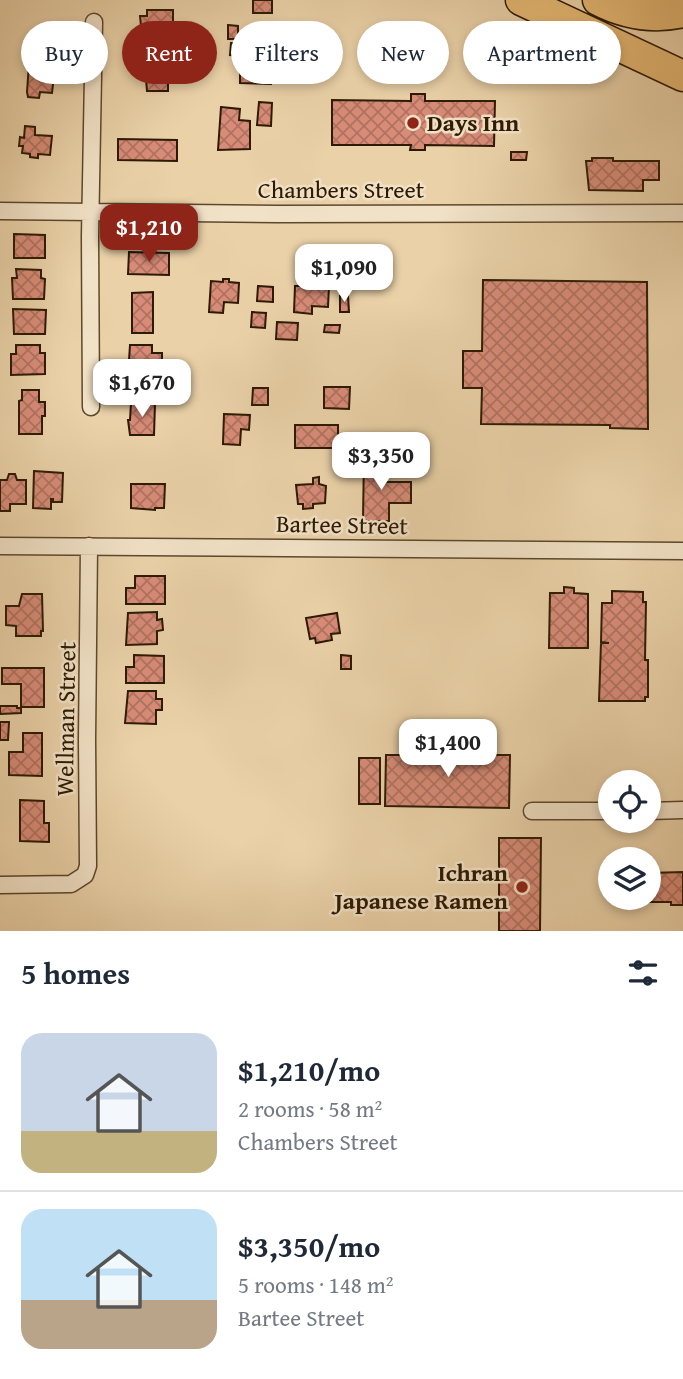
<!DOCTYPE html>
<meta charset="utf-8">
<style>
:root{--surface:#fff;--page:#f6f6f7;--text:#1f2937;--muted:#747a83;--line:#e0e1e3;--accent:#8f2418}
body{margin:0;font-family:"Gentium Book Plus",serif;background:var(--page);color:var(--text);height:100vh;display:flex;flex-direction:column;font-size:26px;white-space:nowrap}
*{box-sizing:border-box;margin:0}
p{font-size:23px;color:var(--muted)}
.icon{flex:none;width:38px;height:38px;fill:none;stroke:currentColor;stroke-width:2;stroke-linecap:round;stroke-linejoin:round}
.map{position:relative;height:931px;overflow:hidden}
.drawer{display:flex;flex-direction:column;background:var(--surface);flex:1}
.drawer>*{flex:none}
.guide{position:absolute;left:21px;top:21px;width:642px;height:63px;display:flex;gap:14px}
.controls{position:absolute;left:598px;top:770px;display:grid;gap:14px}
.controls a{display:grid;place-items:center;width:63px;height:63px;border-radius:50%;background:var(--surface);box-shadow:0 4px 10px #0003;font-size:35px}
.price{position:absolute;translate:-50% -60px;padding:0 16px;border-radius:14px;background:#fff;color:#222;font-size:23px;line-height:46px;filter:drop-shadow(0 2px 4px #0008)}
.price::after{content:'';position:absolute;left:50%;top:42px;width:21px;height:16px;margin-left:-10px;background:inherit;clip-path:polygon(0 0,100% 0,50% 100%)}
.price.on{background:var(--accent);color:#fff}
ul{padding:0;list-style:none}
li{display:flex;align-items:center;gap:21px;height:175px;padding:0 21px}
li+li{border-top:2px solid var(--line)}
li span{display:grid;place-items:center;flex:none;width:196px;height:140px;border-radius:21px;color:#555}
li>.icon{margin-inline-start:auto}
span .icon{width:84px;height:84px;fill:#fffc;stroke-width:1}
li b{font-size:30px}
h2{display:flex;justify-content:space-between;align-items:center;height:84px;padding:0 21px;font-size:30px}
.tag{padding:0 24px;border-radius:32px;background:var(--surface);box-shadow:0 4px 10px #0003;font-size:24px;line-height:63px}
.tag.on{background:var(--accent);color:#fff}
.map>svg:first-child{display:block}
.building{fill:url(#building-cross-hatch);stroke:#2d1a03;stroke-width:2}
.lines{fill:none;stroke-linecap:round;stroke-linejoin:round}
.minor-casing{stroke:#5c482c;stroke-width:19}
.motorway-casing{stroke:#2d1a03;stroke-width:33}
.minor{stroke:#f1e1c6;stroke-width:16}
.motorway{stroke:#e5b874;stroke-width:30}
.poi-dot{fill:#8f2418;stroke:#f1e1c6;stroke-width:2.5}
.labels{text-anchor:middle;stroke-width:5;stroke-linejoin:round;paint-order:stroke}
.poi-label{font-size:24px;font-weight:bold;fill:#2d1a03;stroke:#f1e1c6;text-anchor:start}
.street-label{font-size:24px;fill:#2d1a03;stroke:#f1e1c6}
</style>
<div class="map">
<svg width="683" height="931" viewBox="0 0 683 931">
<defs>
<pattern id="building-cross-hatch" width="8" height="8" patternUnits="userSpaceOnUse" patternTransform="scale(1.75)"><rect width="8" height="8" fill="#d88c78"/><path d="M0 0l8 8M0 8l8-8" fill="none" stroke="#b07260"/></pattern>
</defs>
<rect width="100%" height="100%" fill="#ead1a8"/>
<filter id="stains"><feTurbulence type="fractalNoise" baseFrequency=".00286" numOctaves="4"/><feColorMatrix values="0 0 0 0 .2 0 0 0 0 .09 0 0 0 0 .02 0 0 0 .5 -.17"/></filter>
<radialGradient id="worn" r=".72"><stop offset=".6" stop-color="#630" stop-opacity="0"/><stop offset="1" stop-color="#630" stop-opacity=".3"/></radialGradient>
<path class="building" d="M253,0H272V13H253Z
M147,10H173V23L177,24V37L142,36L140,16H147Z
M228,25L238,26V39H228Z
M231,43L240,44V56L230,55Z
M35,59L42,60L41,65L55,67L52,93L40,92L39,98L28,97L27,92L29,64H35Z
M240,59L272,60L271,84L240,83Z
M168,66V91H147L145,67Z
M411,94H425V101H495L494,146L425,145V150H410L411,145H332V100L411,101Z
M259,102L272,103L271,126L257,125Z
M221,107L240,109L239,120L250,121V149L218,150Z
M25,126L35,127V135L52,136L50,155L38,154V158L30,157V154L22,153L23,146H19L20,137L24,138Z
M118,139L177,140V161L118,160Z
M511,152H527L526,160H511Z
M592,158H613V161H659V180H643V191L589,190L586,161H592Z
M14,234L45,235V258H14Z
M129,252L169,253V275L128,274Z
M16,269L41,270V278L45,279L44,299H13L12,278H17Z
M223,279H229V282L239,283L238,303L224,302L223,313L209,312L211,281L223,282Z
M483,280L647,282L648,429L610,428V425L481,424L482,388H463V351H482Z
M313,281H321V286H329L328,307L312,306V314L294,312L295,286H312Z
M258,286L273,287V302L257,301Z
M153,292V333H132V293Z
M340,296H348L349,312H340Z
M13,309L46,310L45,334H14Z
M252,312L266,313L265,328L251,327Z
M277,322L298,323L297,340L276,339Z
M325,325H340L339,333L324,332Z
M16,345H40V353H45V374L11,375V354H16Z
M130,345H152V353H162V376H128Z
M324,387H350L349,409L324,408Z
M253,388H268V405H252Z
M22,390H39V402H45V416H42V434H19V401L22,400Z
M131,403H155L154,435H130L128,420H130Z
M224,414L250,415L249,430L241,429L240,445L223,444Z
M295,425H338V448H295Z
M364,455H373V465H384V482H411V503H389V521H363Z
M34,471L63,473L62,502H53V499H51V509L33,508Z
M9,474H15L17,480H26V504H10V511H0V480H7Z
M319,477V484L326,486L325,503L313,504V508L303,509V504H298L296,485L313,484V478Z
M131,484H165L164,508H155V510L131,508Z
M135,576H165V604H126V588H135Z
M564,587L574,588V593L588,594V648H549L550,593H564Z
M612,591L643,592V602H646L645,660H648V697H645V701H599L601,643H609L601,642L602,603H612Z
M22,594H42L43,631H41V636H16V626L6,625V606H19Z
M157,612V620L162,619L163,630L157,631V644L126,645L128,613Z
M337,613L340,633L331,634L332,640L316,643L315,638L310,639L306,618Z
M134,655L164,656V683H126V667H134Z
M341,655L351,656V669H341Z
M2,668H44V707H21V684H2Z
M128,691H156V699H162V710H156V724L125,723Z
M0,706H17V708H21V713L0,714Z
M0,722H9L8,740H0Z
M23,733H42V776L9,775V752H23Z
M441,739L468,740V755H510L509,808L385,806L386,755H441Z
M359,758H380V804H359Z
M20,800L44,801V823H49V842L20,841Z
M499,838H541L540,931H499Z
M683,872V905H671V902H644V898H649V873Z"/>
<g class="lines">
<g class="minor-casing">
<path id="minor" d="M0,211L277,214L683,213
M91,407L90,236L94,22
M0,546L683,551
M532,811H611
M649,811L683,810
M0,885L71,884L85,875L88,866L87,739L89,546"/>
</g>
<g class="motorway-casing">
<path id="motorway" d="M521,0L683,76
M598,0C625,14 653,19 683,12"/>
</g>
<use href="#minor" class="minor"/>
<use href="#motorway" class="motorway"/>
</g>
<g class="poi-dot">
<circle cx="413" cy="123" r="7"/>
<circle cx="522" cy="887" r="7"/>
</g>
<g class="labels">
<g class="poi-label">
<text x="427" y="131">Days Inn</text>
<text x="508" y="881" text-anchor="end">Ichran<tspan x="508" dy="28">Japanese Ramen</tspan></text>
</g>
<g class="street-label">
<text x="341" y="198">Chambers Street</text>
<text transform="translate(342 525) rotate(1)" y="8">Bartee Street</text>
<text transform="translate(66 719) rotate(-89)" y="8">Wellman Street</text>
</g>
</g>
<rect width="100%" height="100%" filter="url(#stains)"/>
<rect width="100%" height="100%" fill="url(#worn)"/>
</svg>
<div class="controls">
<a><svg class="icon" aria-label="locate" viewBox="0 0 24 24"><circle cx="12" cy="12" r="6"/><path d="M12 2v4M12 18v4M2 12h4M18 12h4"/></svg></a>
<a><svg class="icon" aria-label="layers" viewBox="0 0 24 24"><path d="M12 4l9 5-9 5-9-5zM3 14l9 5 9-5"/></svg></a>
</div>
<b class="price on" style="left:149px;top:264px">$1,210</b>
<b class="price" style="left:344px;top:304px">$1,090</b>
<b class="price" style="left:142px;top:419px">$1,670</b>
<b class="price" style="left:381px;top:492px">$3,350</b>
<b class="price" style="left:448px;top:779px">$1,400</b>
<div class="guide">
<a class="tag">Buy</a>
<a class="tag on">Rent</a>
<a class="tag">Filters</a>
<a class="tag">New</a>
<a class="tag">Apartment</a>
</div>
</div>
<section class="drawer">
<h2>5 homes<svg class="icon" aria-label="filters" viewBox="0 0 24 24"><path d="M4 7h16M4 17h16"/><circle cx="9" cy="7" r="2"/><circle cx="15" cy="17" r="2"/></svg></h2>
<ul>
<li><span style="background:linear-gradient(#c9d6e8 70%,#c2b280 0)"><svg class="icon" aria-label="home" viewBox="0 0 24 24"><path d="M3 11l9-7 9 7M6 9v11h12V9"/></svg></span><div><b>$1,210/mo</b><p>2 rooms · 58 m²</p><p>Chambers Street</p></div></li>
<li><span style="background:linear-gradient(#bfe0f5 65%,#b9a48a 0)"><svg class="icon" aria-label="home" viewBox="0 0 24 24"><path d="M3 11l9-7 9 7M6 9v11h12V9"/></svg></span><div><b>$3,350/mo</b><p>5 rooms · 148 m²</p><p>Bartee Street</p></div></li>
</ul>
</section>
